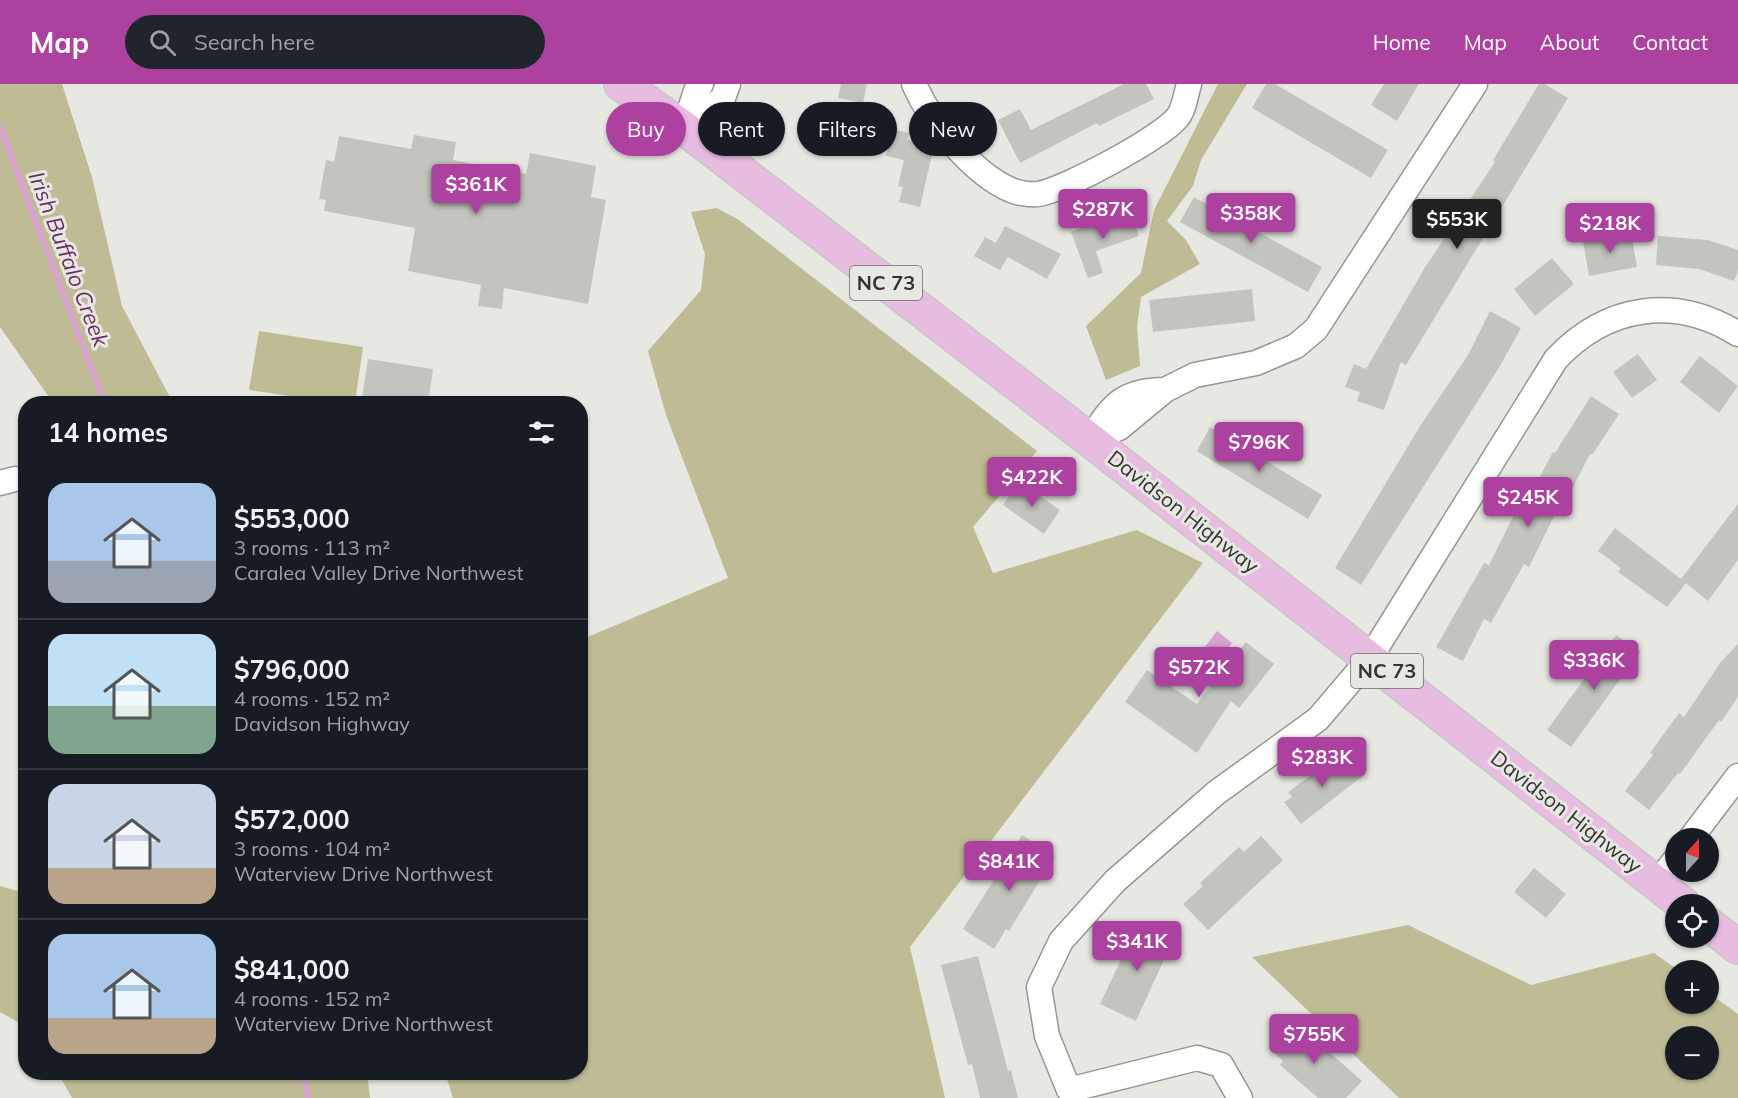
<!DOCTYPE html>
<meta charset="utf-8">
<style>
:root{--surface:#171b24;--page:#20242c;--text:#f1f3f6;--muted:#9ea1a6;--line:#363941;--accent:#ac41a0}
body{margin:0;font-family:Mulish,sans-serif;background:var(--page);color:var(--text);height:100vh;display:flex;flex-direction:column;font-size:22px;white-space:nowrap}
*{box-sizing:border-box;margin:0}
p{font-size:20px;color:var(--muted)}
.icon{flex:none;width:33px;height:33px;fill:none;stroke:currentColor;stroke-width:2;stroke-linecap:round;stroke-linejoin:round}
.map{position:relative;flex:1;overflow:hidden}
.details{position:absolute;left:18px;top:312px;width:570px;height:684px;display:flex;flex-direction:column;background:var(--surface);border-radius:24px;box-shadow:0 2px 4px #0004}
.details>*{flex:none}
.banner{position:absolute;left:606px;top:18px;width:570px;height:54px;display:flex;gap:12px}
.needle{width:39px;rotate:21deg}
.fabs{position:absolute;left:1665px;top:744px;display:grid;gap:12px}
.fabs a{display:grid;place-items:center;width:54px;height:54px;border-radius:50%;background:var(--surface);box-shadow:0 2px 4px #0004;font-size:30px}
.price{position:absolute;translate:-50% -51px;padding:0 14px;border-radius:6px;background:var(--accent);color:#fff;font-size:20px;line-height:39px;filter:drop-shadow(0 2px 3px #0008)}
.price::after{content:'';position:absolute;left:50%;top:36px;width:18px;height:14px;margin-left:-9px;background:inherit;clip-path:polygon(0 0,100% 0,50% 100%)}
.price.active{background:#222;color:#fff}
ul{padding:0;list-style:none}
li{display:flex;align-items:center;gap:18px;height:150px;padding:0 30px}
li+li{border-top:2px solid var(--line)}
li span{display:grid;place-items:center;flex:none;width:168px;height:120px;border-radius:18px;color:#555}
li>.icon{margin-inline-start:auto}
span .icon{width:72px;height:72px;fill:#fffc;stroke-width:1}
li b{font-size:26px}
h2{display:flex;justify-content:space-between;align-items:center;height:72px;padding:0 30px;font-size:26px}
.tag{padding:0 21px;border-radius:27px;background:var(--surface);box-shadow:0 2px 4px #0004;font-size:21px;line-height:54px}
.tag.active{background:var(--accent);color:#fff}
header{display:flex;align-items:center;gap:36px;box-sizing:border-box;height:84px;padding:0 30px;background:var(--accent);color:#fff}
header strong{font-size:28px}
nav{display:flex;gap:33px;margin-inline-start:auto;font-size:21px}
.search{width:420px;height:54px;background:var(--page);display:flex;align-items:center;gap:15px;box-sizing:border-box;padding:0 21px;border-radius:33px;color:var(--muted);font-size:22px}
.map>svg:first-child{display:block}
.green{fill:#bfbc95;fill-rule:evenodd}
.water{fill:#d8a3cf}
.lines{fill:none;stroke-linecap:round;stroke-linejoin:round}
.stream{stroke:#d8a3cf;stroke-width:6}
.building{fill:#c4c4bf}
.minor-casing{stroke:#979691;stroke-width:27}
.primary-casing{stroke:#c6c6c5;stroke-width:36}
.minor{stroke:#fff;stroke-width:24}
.primary{stroke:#e8bce1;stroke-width:33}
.labels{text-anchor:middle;stroke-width:6;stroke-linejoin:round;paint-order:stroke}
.shield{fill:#e8e8e3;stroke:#696966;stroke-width:1.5}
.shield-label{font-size:20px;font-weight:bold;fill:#333331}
.street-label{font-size:21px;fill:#333331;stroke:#e8e8e3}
.water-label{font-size:22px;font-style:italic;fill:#6a2b63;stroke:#e8e8e3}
</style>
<header>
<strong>Map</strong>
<div class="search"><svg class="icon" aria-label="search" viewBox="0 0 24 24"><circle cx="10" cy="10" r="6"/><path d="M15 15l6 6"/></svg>Search here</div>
<nav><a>Home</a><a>Map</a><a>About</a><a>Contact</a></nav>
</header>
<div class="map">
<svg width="1738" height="1014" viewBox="0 0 1738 1014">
<rect width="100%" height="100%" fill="#e8e8e3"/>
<path class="green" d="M0,0H62L92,93L122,222L173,319H53L0,243Z
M1218,0H1247L1201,76L1193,102L1167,137L1186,156L1200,180L1141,213L1137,243L1140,282L1106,296L1086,242L1141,189L1154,126Z
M717,124L739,136L1037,367L973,443L993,489L1137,446L1203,479L910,863L945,1014H453L445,989L580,988V604L585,554L728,494L666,331L648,267L701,206L705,170L691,128Z
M259,247L363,263L355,319H338L249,306Z
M0,802L25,809V942L0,928Z
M1408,841L1531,901L1654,869L1678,886H1676V920H1708L1709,909L1738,930V1014H1399L1252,873ZM1708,952V986H1676V952Z
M58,989H367L370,1014H72Z"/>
<path class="water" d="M1217,547L1232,559L1210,587L1195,576Z"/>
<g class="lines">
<path class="stream" d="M0,43L105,320
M304,988L308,1014"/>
</g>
<path class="building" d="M841,0H867L863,19L838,14Z
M1124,0H1146L1154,15L1099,42L1097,39L1020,79L998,36L1020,25L1031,46Z
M1266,0H1275L1388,66L1371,94L1252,24Z
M1384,0H1419L1397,37L1371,21Z
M1539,0H1545L1568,14L1406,281L1401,278L1384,326L1357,317L1360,308L1345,303L1354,280L1366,285L1424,185L1495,78L1493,76Z
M892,45L909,49L907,56L934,62L920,123L899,118L903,103L898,102L904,76L886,72Z
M414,51L456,58L453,76L526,90L530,69L596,82L591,113L606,116L588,220L504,204L502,225L478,222L481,201L408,187L415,144L324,127L326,116L319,115L326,76L334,78L339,52L411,65Z
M1194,113L1322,183L1308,208L1180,138Z
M1130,127L1139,152L1096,167L1103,189L1088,194L1071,148Z
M1005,142L1061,170L1047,195L1008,173L1000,186L974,172L985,153L996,159Z
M1631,148L1637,183L1589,192L1583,157Z
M1658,152L1708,156L1738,166V187L1734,197L1699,185L1656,181Z
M1552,174L1574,200L1535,232L1514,205Z
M1252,205L1255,237L1153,248L1149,216Z
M1490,227L1521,244L1500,282L1361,501L1335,484L1420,342L1468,271Z
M1638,270L1657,296L1632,314L1613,288Z
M1700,272L1738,302L1719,329L1680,298Z
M368,275L433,285L428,320H394L362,314Z
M1591,312L1619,330L1592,371L1590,370L1561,427L1557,426L1529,483L1524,480L1491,539L1484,535L1463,577L1436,563L1484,479L1489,481L1518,423L1523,425L1553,368L1555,369Z
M1210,343L1322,411L1308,435L1197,367Z
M1019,398L1060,426L1044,450L1003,421Z
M1738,420V476L1708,517L1686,499L1667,523L1618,488L1621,484L1598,467L1615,444L1681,495Z
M1616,551L1640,568L1571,663L1547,646Z
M1246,558L1274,580L1239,624L1231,617L1197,669L1125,618L1147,586L1197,620Z
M1738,560V613L1721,638L1719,636L1680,690L1678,689L1649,726L1625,707L1653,671L1650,669L1679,629L1684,633L1720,579Z
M1338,671L1343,678L1350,673L1364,691L1301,740L1284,718L1292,713L1288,708Z
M1022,751L1055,772L1009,847L1006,845L994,865L963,845Z
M1261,752L1283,776L1208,846L1183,820L1203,802L1200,799L1239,763L1244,768Z
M1534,784L1566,810L1546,834L1514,808Z
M1138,840L1173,856L1136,937L1100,920Z
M978,872L1008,987L1011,986L1018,1014H980L972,980L968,981L941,881Z
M1294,937L1362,997L1346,1014H1318L1280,981L1283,977L1270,965Z"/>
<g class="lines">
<g class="minor-casing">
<path id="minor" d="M914,0C930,37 973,90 1011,106C1017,109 1031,111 1038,110C1064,106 1159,55 1177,34C1184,26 1186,10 1189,0
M684,44L723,14L728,0
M684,44L696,7L701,0
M1090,356L1119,344L1165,306L1195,291L1256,279L1296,262L1316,245L1475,0
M1090,356C1111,322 1122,306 1165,306
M0,399L15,395
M1691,754L1738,692
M1656,800L1676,775
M1240,1014L1221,981L1197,974L1069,1006L1047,952L1039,903L1061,857L1115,797L1216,709L1318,635L1370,574L1556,275C1607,221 1675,211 1738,250"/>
</g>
<g class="primary-casing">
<path id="primary" d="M621,0L684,44L1090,356L1683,820
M1708,840L1738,863"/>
</g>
<use href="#minor" class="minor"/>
<use href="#primary" class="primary"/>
</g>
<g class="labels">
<g class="shield">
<rect x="850" y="182" width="72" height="34" rx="4.5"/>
<rect x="1351" y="570" width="72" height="34" rx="4.5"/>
</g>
<g class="shield-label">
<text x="886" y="206">NC 73</text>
<text x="1387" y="594">NC 73</text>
</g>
<g class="street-label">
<text transform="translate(1183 428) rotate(38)" y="7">Davidson Highway</text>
<text transform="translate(1566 728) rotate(38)" y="7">Davidson Highway</text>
</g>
<g class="water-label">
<text transform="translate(69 175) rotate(69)" y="8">Irish Buffalo Creek</text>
</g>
</g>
</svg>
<div class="fabs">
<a><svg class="needle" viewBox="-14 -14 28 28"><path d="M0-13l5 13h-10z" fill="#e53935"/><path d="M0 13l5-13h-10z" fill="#9ea1a6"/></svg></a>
<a><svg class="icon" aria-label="locate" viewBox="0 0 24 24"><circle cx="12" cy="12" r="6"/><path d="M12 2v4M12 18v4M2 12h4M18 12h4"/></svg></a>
<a>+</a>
<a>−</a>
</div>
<b class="price" style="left:476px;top:131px">$361K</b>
<b class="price" style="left:1103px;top:156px">$287K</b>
<b class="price" style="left:1251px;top:160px">$358K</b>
<b class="price active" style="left:1457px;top:166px">$553K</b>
<b class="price" style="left:1610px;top:170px">$218K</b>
<b class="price" style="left:1259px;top:389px">$796K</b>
<b class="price" style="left:1032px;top:424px">$422K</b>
<b class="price" style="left:1528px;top:444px">$245K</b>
<b class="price" style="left:1594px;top:607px">$336K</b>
<b class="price" style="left:1199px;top:614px">$572K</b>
<b class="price" style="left:1322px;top:704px">$283K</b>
<b class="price" style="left:1009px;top:808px">$841K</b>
<b class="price" style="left:1137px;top:888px">$341K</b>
<b class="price" style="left:1314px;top:981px">$755K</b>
<div class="banner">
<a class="tag active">Buy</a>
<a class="tag">Rent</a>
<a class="tag">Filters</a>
<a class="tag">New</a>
</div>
<section class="details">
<h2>14 homes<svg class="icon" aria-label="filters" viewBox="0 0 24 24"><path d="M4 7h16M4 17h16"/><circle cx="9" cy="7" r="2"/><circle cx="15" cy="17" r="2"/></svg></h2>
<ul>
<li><span style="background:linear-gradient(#a9c7e8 65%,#9aa5b1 0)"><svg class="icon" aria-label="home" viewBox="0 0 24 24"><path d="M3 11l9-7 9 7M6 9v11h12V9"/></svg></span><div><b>$553,000</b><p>3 rooms · 113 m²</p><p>Caralea Valley Drive Northwest</p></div></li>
<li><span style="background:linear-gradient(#bfe0f5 60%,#7fa58c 0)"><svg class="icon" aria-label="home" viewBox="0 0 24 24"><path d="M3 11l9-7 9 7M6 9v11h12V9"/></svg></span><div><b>$796,000</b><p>4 rooms · 152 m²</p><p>Davidson Highway</p></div></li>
<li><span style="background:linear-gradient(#c9d6e8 70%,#b9a48a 0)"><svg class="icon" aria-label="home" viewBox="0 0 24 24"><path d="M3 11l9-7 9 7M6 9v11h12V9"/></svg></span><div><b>$572,000</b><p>3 rooms · 104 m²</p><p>Waterview Drive Northwest</p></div></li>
<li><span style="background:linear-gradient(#a9c7e8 70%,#b9a48a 0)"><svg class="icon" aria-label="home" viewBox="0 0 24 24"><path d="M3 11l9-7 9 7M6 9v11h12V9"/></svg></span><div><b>$841,000</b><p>4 rooms · 152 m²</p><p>Waterview Drive Northwest</p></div></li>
</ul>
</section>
</div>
